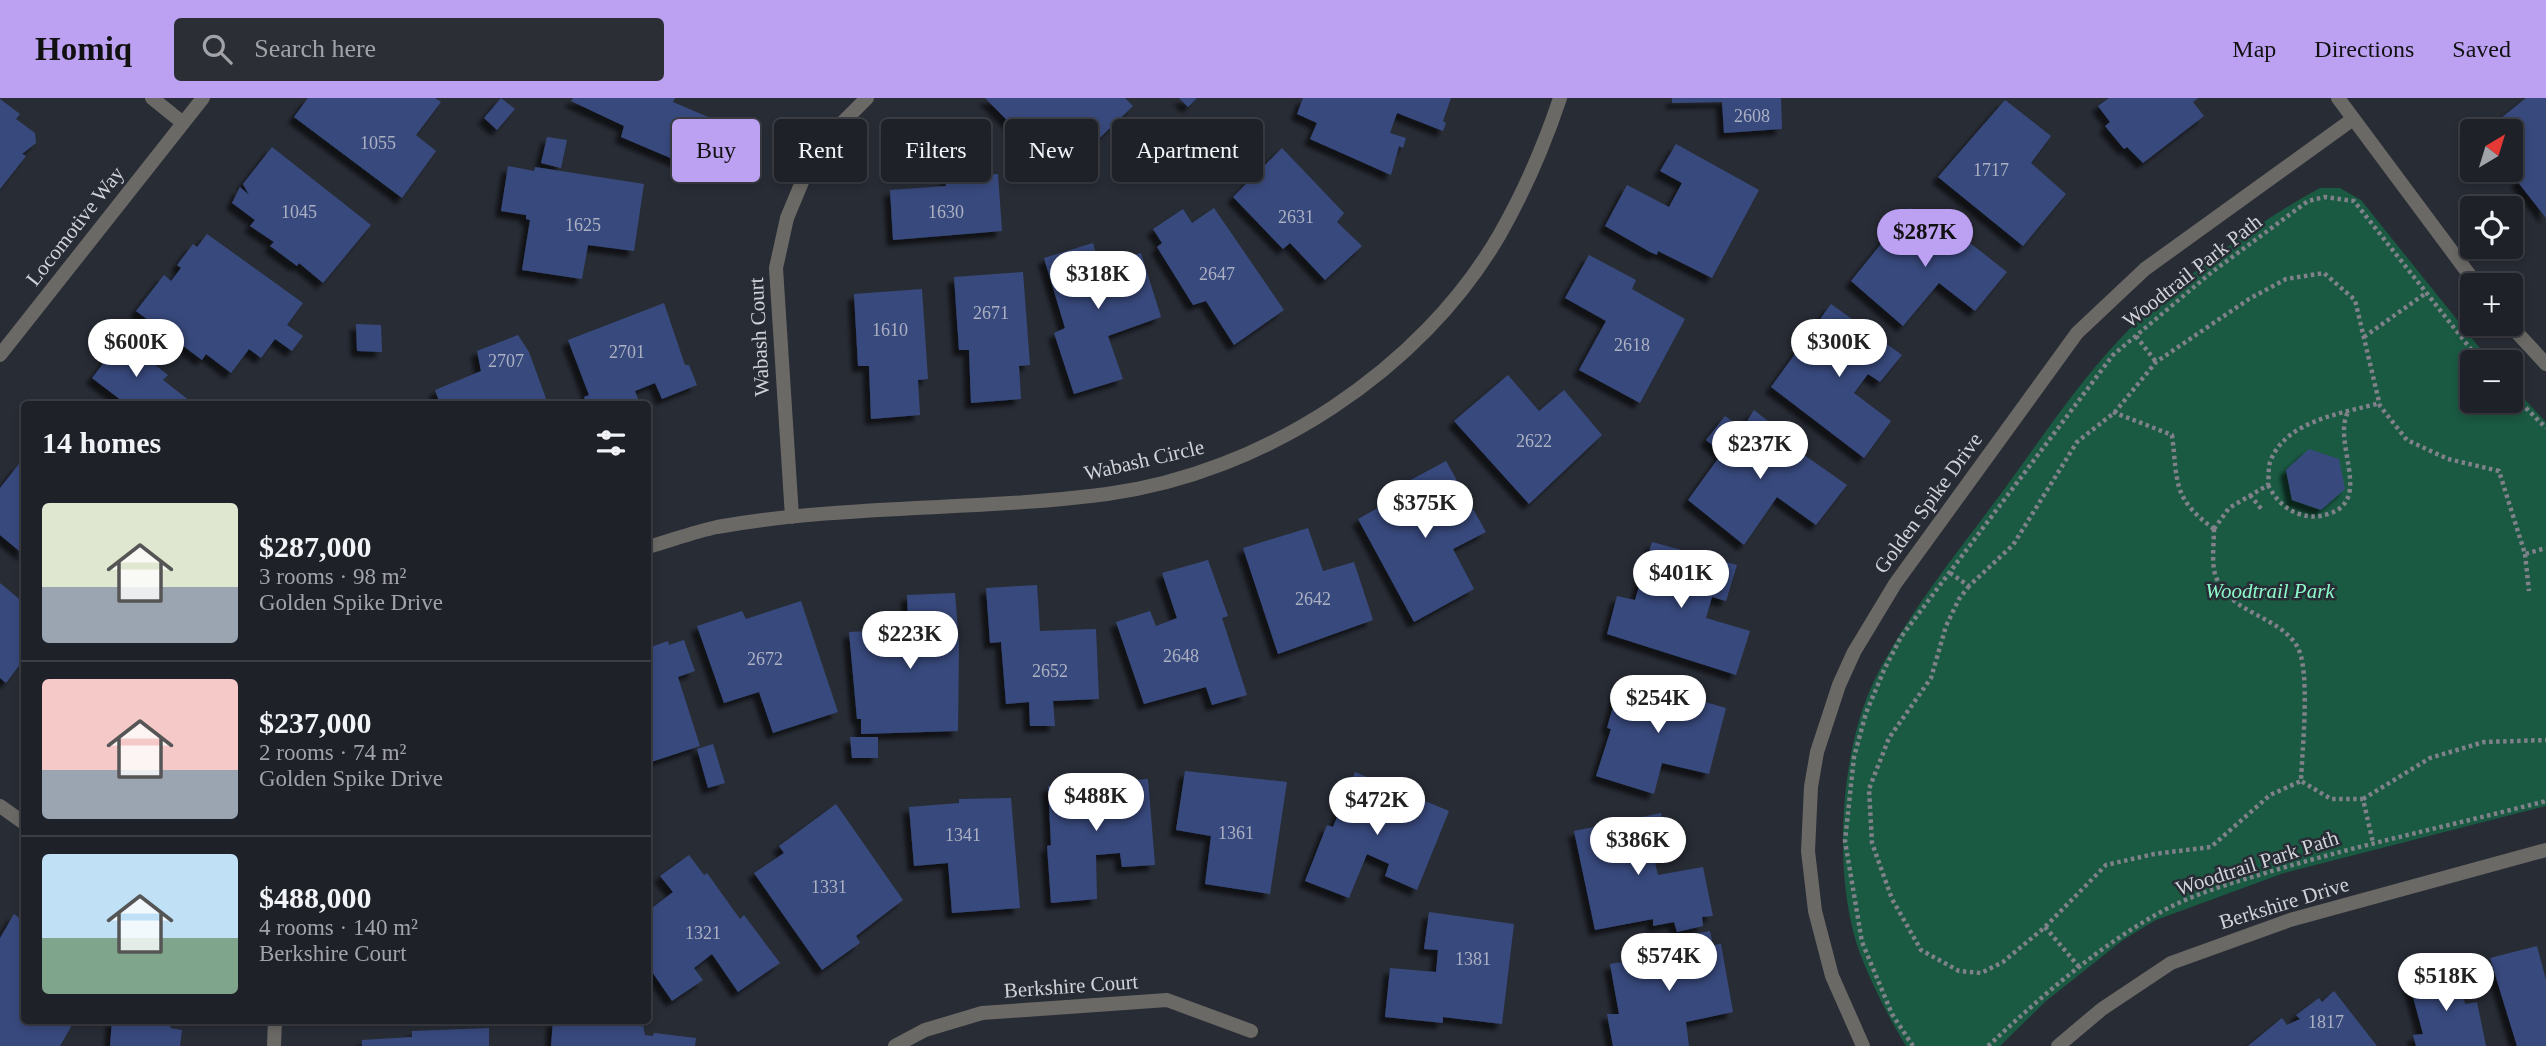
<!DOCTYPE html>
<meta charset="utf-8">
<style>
:root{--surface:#1e2128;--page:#2b2e34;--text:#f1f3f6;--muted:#a1a3a8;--line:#3c3e45;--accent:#bca0f2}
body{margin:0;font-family:Georgia,serif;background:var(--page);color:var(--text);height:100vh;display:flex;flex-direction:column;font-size:26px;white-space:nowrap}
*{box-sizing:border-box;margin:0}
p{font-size:23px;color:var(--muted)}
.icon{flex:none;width:38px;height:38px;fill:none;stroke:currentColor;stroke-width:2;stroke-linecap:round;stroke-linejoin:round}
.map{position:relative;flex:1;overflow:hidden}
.panel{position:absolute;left:21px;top:303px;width:630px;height:623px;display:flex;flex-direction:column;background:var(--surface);border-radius:7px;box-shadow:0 4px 10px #0003,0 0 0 2px var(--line)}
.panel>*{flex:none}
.guide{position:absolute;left:672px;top:21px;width:665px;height:63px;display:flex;gap:14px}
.needle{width:46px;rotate:38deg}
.tools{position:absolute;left:2460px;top:21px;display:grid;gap:14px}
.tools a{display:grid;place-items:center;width:63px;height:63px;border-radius:7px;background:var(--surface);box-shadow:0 4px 10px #0003,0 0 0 2px var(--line);font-size:35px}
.price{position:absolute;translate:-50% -60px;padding:0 16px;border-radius:24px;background:#fff;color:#222;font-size:23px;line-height:46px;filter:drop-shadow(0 2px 4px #0008)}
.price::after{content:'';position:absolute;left:50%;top:42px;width:21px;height:16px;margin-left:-10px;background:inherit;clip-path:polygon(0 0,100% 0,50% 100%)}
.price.active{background:var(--accent);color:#111}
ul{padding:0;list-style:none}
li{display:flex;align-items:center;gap:21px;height:175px;padding:0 21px}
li+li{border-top:2px solid var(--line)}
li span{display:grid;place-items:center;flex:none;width:196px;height:140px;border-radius:7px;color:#555}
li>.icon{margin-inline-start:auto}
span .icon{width:84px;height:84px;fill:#fffc;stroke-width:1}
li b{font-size:30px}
h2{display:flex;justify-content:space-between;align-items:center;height:84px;padding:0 21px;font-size:30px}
.pill{padding:0 24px;border-radius:7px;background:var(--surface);box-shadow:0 4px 10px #0003,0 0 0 2px var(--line);font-size:24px;line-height:63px}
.pill.active{background:var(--accent);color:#111}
header{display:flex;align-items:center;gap:42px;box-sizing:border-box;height:98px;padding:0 35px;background:var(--accent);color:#111}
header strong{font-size:33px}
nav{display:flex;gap:38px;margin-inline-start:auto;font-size:24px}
.search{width:490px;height:63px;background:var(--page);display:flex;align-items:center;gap:18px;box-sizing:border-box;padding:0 24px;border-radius:7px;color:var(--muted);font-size:26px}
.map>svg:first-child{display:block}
.green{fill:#1a5942}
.building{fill:#384a7d;filter:url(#shadow)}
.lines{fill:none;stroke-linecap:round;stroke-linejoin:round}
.path{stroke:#7f8289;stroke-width:4.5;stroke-dasharray:3.5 3.5;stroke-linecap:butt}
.street{stroke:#6b6965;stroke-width:14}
.labels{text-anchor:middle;stroke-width:5;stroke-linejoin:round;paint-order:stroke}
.number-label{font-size:18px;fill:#abb1c2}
.street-label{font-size:21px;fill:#d1d3d9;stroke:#282c35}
.park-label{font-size:21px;font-style:italic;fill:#8df8ca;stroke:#282c35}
</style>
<header>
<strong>Homiq</strong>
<div class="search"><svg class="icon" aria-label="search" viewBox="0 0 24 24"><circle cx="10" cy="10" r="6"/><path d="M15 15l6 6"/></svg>Search here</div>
<nav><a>Map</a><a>Directions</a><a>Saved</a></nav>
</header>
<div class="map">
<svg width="2546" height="948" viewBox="0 0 2546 948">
<defs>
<filter id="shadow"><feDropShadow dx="-6" dy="6" stdDeviation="2" flood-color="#0009"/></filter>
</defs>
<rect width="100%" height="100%" fill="#282c35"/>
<path class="green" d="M2320,90H2340L2361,102L2491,264H2473V303H2511V287L2546,324V708L2284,775L2156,822L2123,842L2046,903L2000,948H1906C1889,920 1873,889 1861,858C1832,783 1839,656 1874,583C1908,514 1959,453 2005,390C2041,341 2076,288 2118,243C2168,189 2255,125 2320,90Z"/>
<path class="building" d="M308,0H435L441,4L416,37L436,53L402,100L294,19Z
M501,0L515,11L497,32L484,20Z
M573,0H675L673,4L715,22L694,70L621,39L624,28L571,3Z
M985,0H1125L1133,8L1061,77Z
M1179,0H1197L1188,9Z
M1303,0H1451L1443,23L1446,25L1443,33L1397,15L1390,35L1406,40L1403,50L1399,48L1391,77L1310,41L1317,25L1297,16Z
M1672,0H1781L1782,31L1724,35L1722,4L1672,5Z
M2109,0H2198L2193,4L2204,18L2143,65L2127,49L2124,51L2105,28L2110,24L2098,8Z
M2526,0H2546V120L2517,83L2523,78L2511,63V33H2485Z
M0,1L20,16L16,21L35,35L36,45L22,56L26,58L0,91Z
M2005,2L2051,38L2031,65L2066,96L2023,148L1938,79Z
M547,39L567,42L561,70L541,65Z
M1676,46L1759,92L1712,180L1658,153L1657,157L1650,154L1605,128L1627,87L1669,109L1682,85L1660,73Z
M272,49L371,127L323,185L299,165L297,168L270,148L274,144L250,128L255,122L232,105L240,89L249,97L243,86Z
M1282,50L1344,115L1337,124L1362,148L1325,182L1290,145L1283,151L1233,99Z
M508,68L534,73L535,69L644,86L634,153L588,147L582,181L522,172L530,122L526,121V117L501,113Z
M998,76L1002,133L893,142L890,92L946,88L945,80Z
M1214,110L1284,212L1234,247L1206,203L1193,207L1157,149L1162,145L1153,131L1183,111L1192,125Z
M1910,110L1959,149L1965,141L2007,174L1975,213L1939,185L1903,228L1851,183Z
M207,136L303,205L287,227L303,238L292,253L275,241L261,260L249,251L231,275L206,256L202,262L136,213L164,177L171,183L181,170L177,167L193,146L197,149Z
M1093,145L1099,167L1141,155L1161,219L1108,238L1123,281L1074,296L1054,235L1065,230L1044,160Z
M1589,157L1636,182L1632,191L1685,221L1640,305L1579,272L1606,223L1565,200Z
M1023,174L1030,267L1019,268L1021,301L971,305L969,252H959L954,179Z
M922,191L928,281L918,282L920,317L871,321L869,268H858L854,196Z
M664,205L685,267H689L697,287L662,301L655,285L635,293L640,306H587L584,299L589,297L568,242Z
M1831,206L1902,257L1880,284L1868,276L1854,295L1891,323L1864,360L1771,289Z
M356,226L381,227L382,254L357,253Z
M518,237L529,254L548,306H440L435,292L481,273L477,253Z
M122,241L168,277L163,282L194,306H126L92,280Z
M1508,277L1539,313L1564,292L1602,337L1529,406L1454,323Z
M1754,312L1768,323L1759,339L1787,360L1795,362L1800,354L1847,387L1816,427L1777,399L1744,447L1688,402L1722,355L1706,342L1725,318L1742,331Z
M2309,351L2339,361L2345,391L2321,412L2292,402L2286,372Z
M1446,363L1486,434L1453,451L1474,491L1414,524L1358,421L1410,392L1405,385Z
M19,366L24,371V457L0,437V390Z
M1308,430L1323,473L1354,464L1373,522L1278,556L1243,450Z
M1652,444L1737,467L1726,503L1712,499L1706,520L1750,533L1736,577L1607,536L1617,498L1635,502Z
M1208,462L1228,518L1222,520L1247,597L1212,607L1206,589L1144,606L1116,524L1150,513L1156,528L1177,520L1162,475Z
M0,485L24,505V561L6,585L0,580Z
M1037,487L1040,533L1096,531L1099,601L1053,603L1055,628H1030L1029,604L1006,606L1001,544L990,545L986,490Z
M955,495L959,545L958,633L861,636V621H857L849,534L888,532L889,545L909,544L907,497Z
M801,503L838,614L773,635L759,594L724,605L697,528L742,513L746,521Z
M684,542L695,573L678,579L700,648L648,665V550L668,543L669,547Z
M1621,580L1726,610L1709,676L1662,665L1654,696L1596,678L1611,631L1607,630Z
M850,639H878V660H852Z
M713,646L725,685L708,690L697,651Z
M1185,673L1287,684L1270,796L1205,786L1211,738L1176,732Z
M1355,674L1449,713L1417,792L1385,778L1389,766L1367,756L1349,800L1305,783L1327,727L1333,729Z
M1148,681L1155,767L1122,769L1120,755L1096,757L1097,801L1051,805L1047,748L1051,747L1048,688Z
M1011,700L1020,810L952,815L948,765L914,768L909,709L959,705V701Z
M836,706L903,802L856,838L860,845L822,872L754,775L784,755L779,748Z
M1661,715L1669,753L1653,756L1658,777L1703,769L1713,818L1702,819L1703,828L1677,834L1674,824L1653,828V821L1595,832L1574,733Z
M689,757L704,777L707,775L740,821L744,817L780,865L738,894L712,856L694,870L703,882L672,903L648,868V813L673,794L660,778Z
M1429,814L1514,826L1502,926L1443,919V925L1385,919L1390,870L1436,874L1438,852L1424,851Z
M14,816L24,824V922H75L60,948H0V840Z
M1710,833L1713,847L1721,846L1733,914L1686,924L1689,948H1613L1607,916H1619L1610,866L1669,856L1668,841Z
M2537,848L2546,882V948H2517L2490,860Z
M2457,871L2465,906L2477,904L2486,948H2416L2413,937L2423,936L2409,884Z
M2334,893L2377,948H2248L2282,920L2287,927L2300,921L2296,917L2319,900L2322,904Z
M112,922H172L170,930L182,932L180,948H110Z
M553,922L643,927L645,937L653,938L654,935L696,940L695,948H551Z
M489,930V948H362V942L412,939V933Z"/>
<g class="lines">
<path class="path" d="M2136,238L2156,264
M2364,239L2426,195
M2511,295L2546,330
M2113,314L2172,337C2178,385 2172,400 2214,431
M2268,387C2275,400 2284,411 2299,416C2311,420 2321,419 2331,415C2372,400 2332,344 2348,314
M2250,397L2263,413
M2214,431C2214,445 2211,467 2216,479C2230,516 2278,517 2297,548C2311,571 2302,653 2301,683L2331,701H2363L2373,745
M2214,431L2229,410L2268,387C2269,380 2268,371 2270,364C2285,322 2344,315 2380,305
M2525,456L2529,493
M1950,475L1969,488L2013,447L2077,344L2115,314L2156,264L2249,201L2286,181L2324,175L2355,202L2380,308L2407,342L2448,361L2499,373L2525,456L2546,450
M1969,488L1959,501L1946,528L1931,580L1889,640L1869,691L1872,745L1892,801L1921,852L1959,873L1981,875L2003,864L2045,829L2106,767L2154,756L2211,749L2270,697L2301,683
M2363,701L2430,660L2484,644L2546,642
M2045,829L2080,870
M1913,948L1892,916L1862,844L1845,743L1854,659L1866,615L1884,572L1901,539L2113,257L2212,174L2308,103L2325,99L2354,103L2481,264
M1988,948C2041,899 2096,850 2159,815C2196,794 2239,783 2279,771C2367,745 2457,726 2546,703"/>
<path class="street" d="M152,0L183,25
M2338,0L2477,187
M2509,226L2546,266
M0,257L203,0
M792,419L776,170L787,120L807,72L836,31L867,0
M648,449C670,443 693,434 717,429C845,406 978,413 1107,396C1263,375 1421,273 1500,136C1525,92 1544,48 1560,0
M0,708L24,725
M274,948L275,922
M895,948L925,932L982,915L1167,902L1251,933
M1863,948L1832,878L1815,813L1808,753L1811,689L1817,654L1839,587L1854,554L1895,486L2077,235L2145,171L2353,21
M2058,948L2102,911L2171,865L2290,822L2546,752"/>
</g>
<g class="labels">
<g class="number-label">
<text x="1752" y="24">2608</text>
<text x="378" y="51">1055</text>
<text x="1991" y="78">1717</text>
<text x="299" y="120">1045</text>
<text x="946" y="120">1630</text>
<text x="1296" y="125">2631</text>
<text x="583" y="133">1625</text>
<text x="1217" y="182">2647</text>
<text x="991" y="221">2671</text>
<text x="890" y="238">1610</text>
<text x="1632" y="253">2618</text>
<text x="627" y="260">2701</text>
<text x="506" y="269">2707</text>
<text x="1534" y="349">2622</text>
<text x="1313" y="507">2642</text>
<text x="1181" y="564">2648</text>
<text x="765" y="567">2672</text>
<text x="1050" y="579">2652</text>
<text x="1236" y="741">1361</text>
<text x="963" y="743">1341</text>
<text x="829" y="795">1331</text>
<text x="703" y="841">1321</text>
<text x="1473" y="867">1381</text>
<text x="2326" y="930">1817</text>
</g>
<g class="street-label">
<text transform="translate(75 128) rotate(-52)" y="7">Locomotive Way</text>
<text transform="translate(2192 173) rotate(-38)" y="7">Woodtrail Park Path</text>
<text transform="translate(759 239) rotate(-93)" y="7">Wabash Court</text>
<text transform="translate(1144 362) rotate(-13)" y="7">Wabash Circle</text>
<text transform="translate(1928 405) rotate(-54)" y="7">Golden Spike Drive</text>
<text transform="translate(2257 765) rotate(-18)" y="7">Woodtrail Park Path</text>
<text transform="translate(2284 805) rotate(-17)" y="7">Berkshire Drive</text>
<text transform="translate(1071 888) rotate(-4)" y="7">Berkshire Court</text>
</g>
<g class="park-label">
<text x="2270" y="500">Woodtrail Park</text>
</g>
</g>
</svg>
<div class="tools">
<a><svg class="needle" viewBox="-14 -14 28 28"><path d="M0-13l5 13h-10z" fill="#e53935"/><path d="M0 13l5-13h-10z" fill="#a1a3a8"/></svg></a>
<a><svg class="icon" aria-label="locate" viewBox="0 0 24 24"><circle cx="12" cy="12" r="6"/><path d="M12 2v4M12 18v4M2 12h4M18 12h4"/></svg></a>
<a>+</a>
<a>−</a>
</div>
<b class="price active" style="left:1925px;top:171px">$287K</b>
<b class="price" style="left:1098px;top:213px">$318K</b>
<b class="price" style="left:136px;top:281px">$600K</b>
<b class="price" style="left:1839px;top:281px">$300K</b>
<b class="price" style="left:1760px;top:383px">$237K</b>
<b class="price" style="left:1425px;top:442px">$375K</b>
<b class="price" style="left:1681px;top:512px">$401K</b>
<b class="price" style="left:910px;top:573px">$223K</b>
<b class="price" style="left:1658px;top:637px">$254K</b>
<b class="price" style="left:1096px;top:735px">$488K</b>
<b class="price" style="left:1377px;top:739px">$472K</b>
<b class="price" style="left:1638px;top:779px">$386K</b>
<b class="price" style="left:1669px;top:895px">$574K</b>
<b class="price" style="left:2446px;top:915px">$518K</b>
<div class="guide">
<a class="pill active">Buy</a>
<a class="pill">Rent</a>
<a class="pill">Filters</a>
<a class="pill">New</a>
<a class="pill">Apartment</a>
</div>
<section class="panel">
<h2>14 homes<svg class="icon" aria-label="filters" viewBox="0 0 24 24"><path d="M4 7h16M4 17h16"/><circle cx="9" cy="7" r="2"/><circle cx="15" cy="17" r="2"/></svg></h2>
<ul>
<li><span style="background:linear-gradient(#dfe7d0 60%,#9aa5b1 0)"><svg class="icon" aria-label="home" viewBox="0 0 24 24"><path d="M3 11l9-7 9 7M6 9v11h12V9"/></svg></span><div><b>$287,000</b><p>3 rooms · 98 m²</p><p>Golden Spike Drive</p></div></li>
<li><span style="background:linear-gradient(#f6c9c9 65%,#9aa5b1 0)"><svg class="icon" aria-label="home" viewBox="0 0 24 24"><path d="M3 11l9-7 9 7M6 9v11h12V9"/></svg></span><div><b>$237,000</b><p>2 rooms · 74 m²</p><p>Golden Spike Drive</p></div></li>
<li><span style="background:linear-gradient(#bfe0f5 60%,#7fa58c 0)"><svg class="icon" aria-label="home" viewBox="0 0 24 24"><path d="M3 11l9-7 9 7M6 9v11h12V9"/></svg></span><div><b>$488,000</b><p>4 rooms · 140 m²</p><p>Berkshire Court</p></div></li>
</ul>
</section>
</div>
